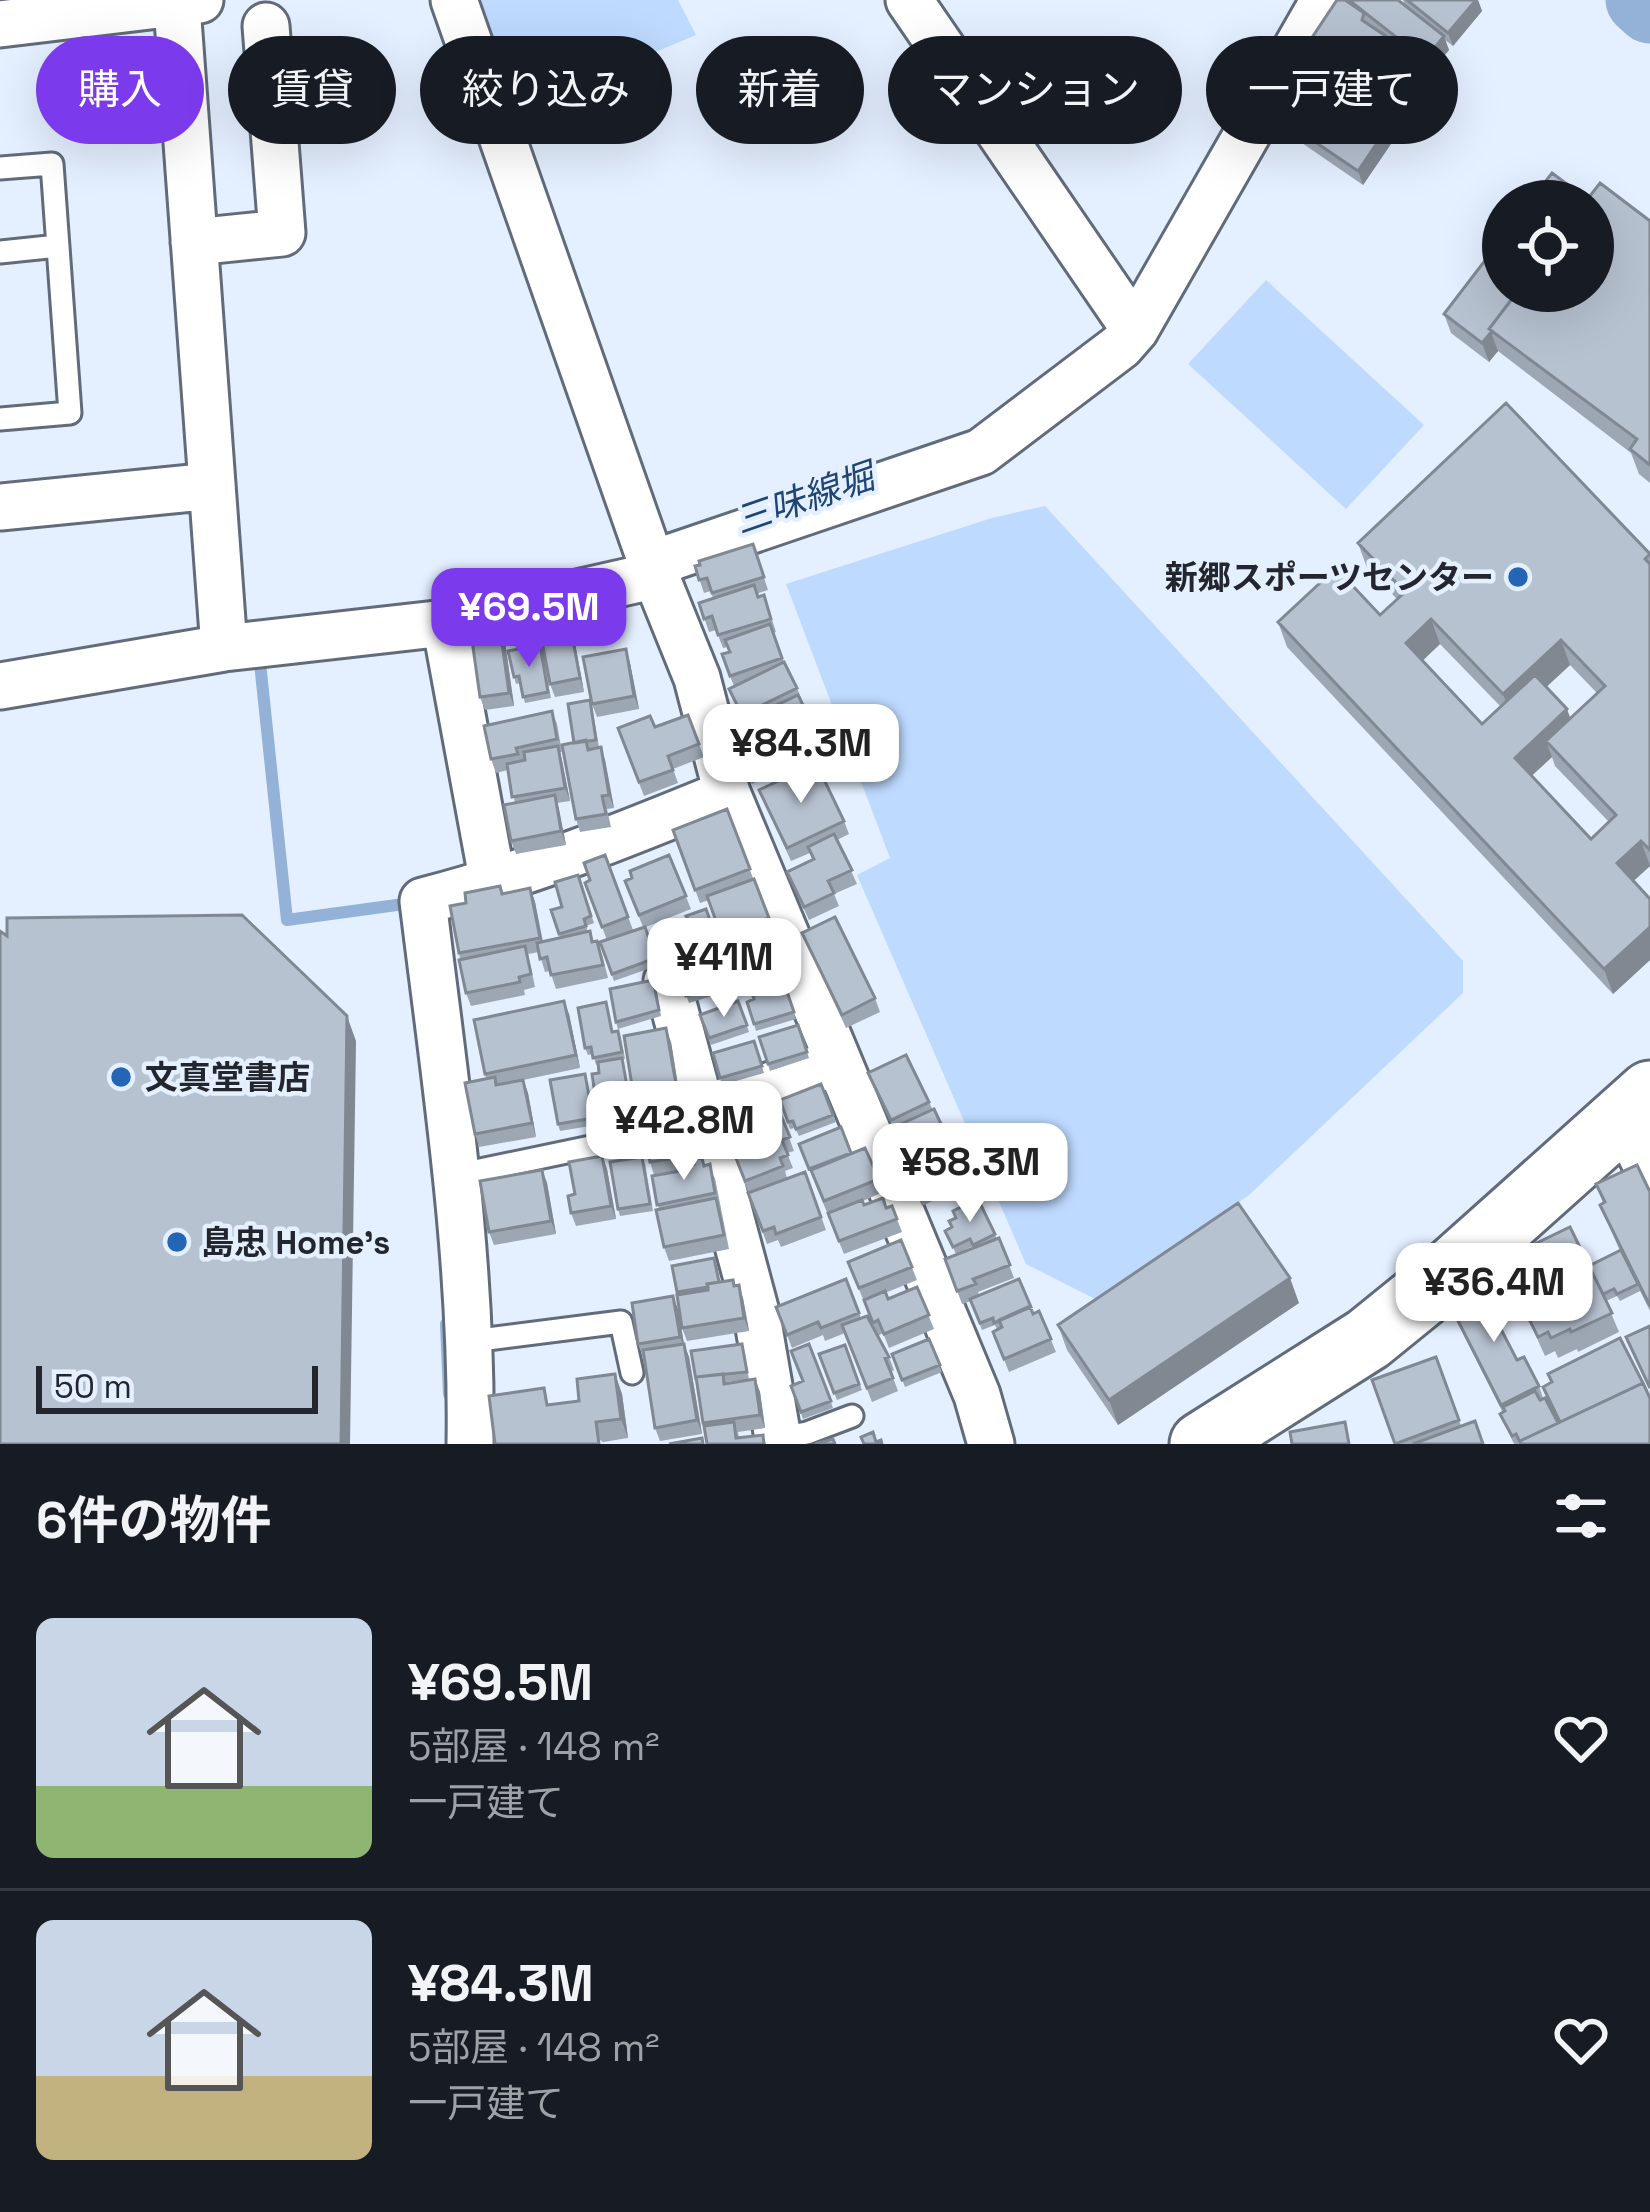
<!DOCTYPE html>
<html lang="ja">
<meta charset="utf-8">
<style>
:root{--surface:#171b24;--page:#242831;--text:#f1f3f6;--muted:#9ea1a6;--line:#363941;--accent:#7c3aed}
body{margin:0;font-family:"Space Grotesk","Noto Sans JP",sans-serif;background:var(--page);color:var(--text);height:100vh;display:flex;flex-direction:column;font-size:45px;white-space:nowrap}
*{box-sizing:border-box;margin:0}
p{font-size:39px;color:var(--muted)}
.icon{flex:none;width:66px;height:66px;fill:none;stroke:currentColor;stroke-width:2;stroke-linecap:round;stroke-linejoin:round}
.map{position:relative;height:1444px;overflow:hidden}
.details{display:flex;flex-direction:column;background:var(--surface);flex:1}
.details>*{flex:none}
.banner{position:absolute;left:36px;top:36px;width:1578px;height:108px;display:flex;gap:24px}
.fabs{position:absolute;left:1482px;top:180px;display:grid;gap:24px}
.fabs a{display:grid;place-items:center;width:132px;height:132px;border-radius:50%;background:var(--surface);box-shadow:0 12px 48px #0002;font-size:60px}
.scale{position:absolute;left:36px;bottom:30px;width:282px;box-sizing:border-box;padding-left:12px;border:6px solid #23272d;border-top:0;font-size:33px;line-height:42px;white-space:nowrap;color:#23272d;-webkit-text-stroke:9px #e4efff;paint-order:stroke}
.price{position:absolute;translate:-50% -102px;padding:0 27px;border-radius:24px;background:#fff;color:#222;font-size:39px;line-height:78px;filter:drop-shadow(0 3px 6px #0008)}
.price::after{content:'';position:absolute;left:50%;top:72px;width:36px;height:27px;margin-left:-18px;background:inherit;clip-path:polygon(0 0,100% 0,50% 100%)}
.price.active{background:var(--accent);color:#fff}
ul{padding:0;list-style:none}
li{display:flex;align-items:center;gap:36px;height:300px;padding:0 36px}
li+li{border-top:3px solid var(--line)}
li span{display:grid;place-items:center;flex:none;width:336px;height:240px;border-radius:18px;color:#555}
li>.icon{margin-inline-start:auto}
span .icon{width:144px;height:144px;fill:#fffc;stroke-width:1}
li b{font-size:51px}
h2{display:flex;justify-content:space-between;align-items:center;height:144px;padding:0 36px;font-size:51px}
.pill{padding:0 42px;border-radius:54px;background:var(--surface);box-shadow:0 12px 48px #0002;font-size:42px;line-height:108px}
.pill.active{background:var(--accent);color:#fff}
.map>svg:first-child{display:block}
.green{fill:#bedaff}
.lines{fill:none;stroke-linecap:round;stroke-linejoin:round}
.stream{stroke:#94b1d8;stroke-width:12}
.river{stroke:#94b1d8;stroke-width:69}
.lane-casing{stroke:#616b79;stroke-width:27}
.street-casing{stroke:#616b79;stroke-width:51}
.secondary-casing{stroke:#616b79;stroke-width:69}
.lane{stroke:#fff;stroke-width:21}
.street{stroke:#fff;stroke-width:45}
.secondary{stroke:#fff;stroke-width:63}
.wall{fill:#9da7b4;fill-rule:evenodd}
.shaded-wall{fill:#808892}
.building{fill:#b7c2d1;stroke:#808892;stroke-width:3;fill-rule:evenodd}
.poi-dot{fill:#2465b6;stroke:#e4efff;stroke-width:4.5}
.labels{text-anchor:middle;stroke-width:9;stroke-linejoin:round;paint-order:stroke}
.poi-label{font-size:33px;font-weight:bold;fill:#23272d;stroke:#e4efff;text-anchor:start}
.water-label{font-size:36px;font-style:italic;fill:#1f4576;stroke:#e4efff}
</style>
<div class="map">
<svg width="1650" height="1444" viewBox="0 0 1650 1444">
<rect width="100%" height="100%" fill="#e4efff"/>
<path class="green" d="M481,0H678L696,35L518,109Z
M1266,280L1424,425L1346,509L1188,364Z
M1045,506L1463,961V993L1249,1195L1099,1301L1026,1264L857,875L890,858L786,584L992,518Z"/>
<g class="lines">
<path class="stream" d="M260,663L287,920L404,904L405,916
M446,1324L449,1394"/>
<path class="river" d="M1640,0L1650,9"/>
<g class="lane-casing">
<path id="lane" d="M0,168L52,164L70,413L0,419
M0,252L58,246
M456,1175L624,1140
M472,1341L621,1322L632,1373
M778,1438L807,1433L852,1416"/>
</g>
<g class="street-casing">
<path id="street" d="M454,0L657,579L697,678L727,793L977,1395L991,1444
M909,0L1135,330
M177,6L224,648
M0,24L200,0
M194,242L282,233L266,26
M0,507L212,486
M445,623L493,883
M0,686L224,648L445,623L639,579L672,557L981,452L1121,346L1135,330L1324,0
M667,981L757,1316L779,1444
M703,1109L837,1062
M1623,1118L1650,1173
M470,1444C473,1261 445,1082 423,901C528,874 627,834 727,793"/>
</g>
<g class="secondary-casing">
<path id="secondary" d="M1202,1444L1368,1339L1442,1279L1650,1093"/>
</g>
<use href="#lane" class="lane"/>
<use href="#street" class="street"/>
<use href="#secondary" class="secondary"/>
</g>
<path class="wall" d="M1337,0H1398L1405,6L1403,0H1478L1482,11L1453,46L1445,40L1449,50L1430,73L1434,82L1398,135L1393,131L1395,138L1363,185L1286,132L1281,119L1319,76L1313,60L1319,52L1313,36Z
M1587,199L1650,221V483L1639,474L1631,453L1498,351L1489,362L1451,333L1444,314Z
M1358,543L1650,554V866L1633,881L1650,899V960L1613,994L1287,647L1278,622L1380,615L1397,599L1367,568ZM1440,644L1501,707L1482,724L1422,661ZM1570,665L1597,693L1570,718L1546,687ZM1552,757L1555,766L1609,822L1591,839L1531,776Z
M753,544L768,590L756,594L758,597L764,595L776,632L773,633L784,662L797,688L814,730L809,732L817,752L752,784L735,745L754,736L777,718L776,714L747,729L729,689L734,686L730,676L728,647L723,648L716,630L709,632L699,603L713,598L711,591L704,593L695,566Z
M567,609L571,622L584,692L555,697L550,684Z
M505,642L514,706L485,710L480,697Z
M540,645L551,698L525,703L520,683L516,684L514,677Z
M626,649L630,663L639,709L597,717L592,704Z
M592,707L599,747L605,760L614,808L607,809L611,827L580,832L576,819L574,743Z
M552,711L557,724L562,752H560L570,801L557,803L566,845L516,854L511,841L515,803L508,770L496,773L491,759Z
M688,715L704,757L673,769L678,783L644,796L618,728L655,727Z
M759,790L844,821L849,834L837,840L857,884L834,894L839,906L809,920L787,872L812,860L810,853L791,861Z
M727,809L773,931L726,948L709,900L700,903L673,830Z
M605,855L633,930L643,927L625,881L669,855L691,909L646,927L659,965L614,981L600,942L607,940L585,883L590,881Z
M578,875L594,923L586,926L588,932L590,931L594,942L602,954L608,978L556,989L550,971L545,972L539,952L528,954L535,987L524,990L525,995L471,1006L466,993L459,953L466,903L500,886L503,893L530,888L535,902L543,941L560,938L551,910L562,907Z
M706,909L719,947L684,959L672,925L688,919Z
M802,933L875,998L880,1012L846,1028Z
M770,940L782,975L741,989L729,953Z
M724,954L735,989L689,1003L680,978Z
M784,983L796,1019L756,1031L754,1024Z
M656,987L661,1016L618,1029L616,1022Z
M738,1001L749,1032L711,1045L700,1015Z
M606,1002L613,1032L618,1031L621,1038L625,1059H622L633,1115L601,1121L598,1115V1064L596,1065L593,1054L588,1055L585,1048Z
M569,1014L580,1068L523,1080L528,1093L536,1137L479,1147L475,1134L486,1079L485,1074Z
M798,1025L809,1058L770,1071L759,1037Z
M754,1041L764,1073L722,1085L713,1053Z
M671,1042L681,1104L639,1111L634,1098Z
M868,1073L929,1102L968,1184L922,1206L893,1144L888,1130L893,1128Z
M585,1074L596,1125L560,1131L558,1124Z
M821,1084L836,1122L799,1136L795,1128L790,1129L780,1100Z
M777,1106L794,1151L787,1153L793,1168L785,1171L787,1178L805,1172L826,1230L781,1247L778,1240L767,1244L732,1148L738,1146Z
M683,1112L698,1156L685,1158L686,1166L705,1165L715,1178L729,1249L669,1261L664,1247L654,1175L650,1162L666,1115Z
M799,1144L851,1153L879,1179L883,1192L863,1201L864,1205L886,1208L892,1206L902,1232L844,1254Z
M602,1156L607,1169L616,1219L576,1226L571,1213L575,1194Z
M645,1163L653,1211L620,1216L618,1209Z
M542,1170L547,1183L556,1234L494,1245L489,1232Z
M1596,1184L1650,1192V1311L1640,1291L1620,1301L1617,1296L1606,1301L1619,1332L1578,1352L1577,1349L1558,1358L1555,1351L1545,1356L1520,1301L1529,1297L1515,1264L1521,1261L1518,1252L1589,1266L1620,1251L1600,1205L1603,1203Z
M978,1199L997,1239L999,1238L1014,1278L978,1292L979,1295L1033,1313L1039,1311L1056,1352L1009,1372L993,1332L997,1329L995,1325L982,1330L971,1301L962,1304L945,1259L974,1248L973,1246L956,1254L945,1231L952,1227L956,1217Z
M901,1240L917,1280L885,1293L888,1299L917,1287L934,1329L889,1348L883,1333L878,1336L889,1357L894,1370L891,1372L898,1391L872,1402L845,1333L825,1341L823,1335L792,1348L776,1307L846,1279L861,1318L877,1334L848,1262Z
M717,1265L720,1282L735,1286L743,1298L749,1331L687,1341L682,1328L672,1266Z
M1299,1303L1118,1425L1067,1350L1058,1325Z
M1505,1306L1510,1319L1499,1324L1517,1360L1539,1386L1543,1398L1558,1423L1543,1387L1551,1383L1548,1374L1650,1444H1514L1500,1414L1503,1413L1456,1320L1451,1307Z
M678,1309L684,1344L689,1357L702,1434L660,1441L655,1428L643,1357L638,1344Z
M929,1339L942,1372L905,1387L892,1354Z
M742,1344L749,1379L726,1382V1384L755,1379L760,1392L765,1428L738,1432L739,1438L763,1435L766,1444H707L697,1385Z
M809,1344L833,1408L803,1419L791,1386L803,1381Z
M845,1345L862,1390L837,1400L819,1354Z
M1436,1357L1461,1426L1483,1444H1395Z
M615,1374L622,1394L628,1438L603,1442L550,1405L579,1401Z"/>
<path class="shaded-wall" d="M1476,0H1478L1482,11L1453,46L1448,33Z
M1444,36L1449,50L1430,73L1434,82L1398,135L1391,116L1426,63L1425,60Z
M1390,124L1395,138L1363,185L1358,171Z
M1491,332L1498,351L1489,362L1482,343Z
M567,609L571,622L584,692L580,678Z
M1431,619L1440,644L1415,668L1406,643Z
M500,629L505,642L514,706L509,693Z
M1561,640L1570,665L1512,719L1503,694Z
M626,649L630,663L639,709L634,696Z
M1567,709L1576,734L1546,741L1552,757L1524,783L1515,758Z
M558,746L562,760L570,801L565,788Z
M601,747L605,760L614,808L609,795Z
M555,795L559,809L566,845L561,831Z
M1641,841L1650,866L1626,888L1617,863Z
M530,888L535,902L544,951L540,938Z
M1650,927V960L1613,994L1604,969Z
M564,1001L569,1014L580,1068L576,1055Z
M347,1016L356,1041L350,1444H341Z
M666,1028L671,1042L681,1104L677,1090Z
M523,1080L528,1093L536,1137L532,1123Z
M602,1156L607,1169L616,1219L611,1206Z
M542,1170L547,1183L556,1234L551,1221Z
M1290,1278L1299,1303L1118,1425L1109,1400Z
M739,1285L743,1298L749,1331L744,1318Z
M673,1296L678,1309L685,1350L680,1337Z
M684,1344L689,1357L702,1434L697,1420Z
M615,1374L622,1394L628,1438L621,1419Z
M755,1379L760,1392L765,1428L760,1415Z"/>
<path class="building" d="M1337,0H1345L1364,13L1362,20L1426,63L1391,116L1313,60L1325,43L1313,36Z
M1349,0H1398L1444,36L1425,60Z
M1407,0H1476L1448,33Z
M1313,72L1390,124L1358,171L1281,119Z
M1552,173L1587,199L1586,201H1530Z
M1600,183L1650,221V465L1630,449L1637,439L1489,329L1518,291H1593V201H1586Z
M1503,237V291H1518L1489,329L1492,331L1482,343L1444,314Z
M1506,403L1650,554L1645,559L1650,564V850L1641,841L1617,863L1650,899V927L1604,969L1278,622L1336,568L1380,615L1405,592L1358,543ZM1431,619L1503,694L1561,640L1605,686L1546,741L1616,815L1591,839L1515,758L1567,709L1535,675L1482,724L1406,643Z
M753,544L764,577L712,593L707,578L699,580L695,566L700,565L699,561Z
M754,585L758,597L764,595L771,619L718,635L712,616L704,619L699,603Z
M567,609L580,678L550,684L537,614Z
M770,624L782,658L730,676L722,654L730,652L725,640Z
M500,629L509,693L480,697L471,633Z
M540,645L548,692L523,697L519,676L514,677L508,651Z
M626,649L634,696L592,704L583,657Z
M784,662L797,688L742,715L729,689Z
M798,695L809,717L803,719L813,738L747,770L735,745L754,736L751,730L778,717L773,707Z
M590,700L596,740L574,743L568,704Z
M552,711L557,739L516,748L518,754L491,759L484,726Z
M688,715L699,744L668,756L673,770L639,782L618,728L650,716L655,727Z
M586,740L588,750L601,747L609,795L602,796L606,814L576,819L562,745Z
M558,746L565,788L512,797L507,764L525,760L524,752Z
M816,763L844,821L787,848L759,790Z
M555,795L561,831L511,841L504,805Z
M727,809L750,869L695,890L673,830Z
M834,834L852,870L828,881L834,893L804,907L787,872L814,859L808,847Z
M605,855L628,917L602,927L585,883L590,880L584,863Z
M669,855L686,896L639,915L625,881L632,878L630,871Z
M578,875L591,916L584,919L586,926L559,934L551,910L562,907L555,882Z
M754,879L769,918L721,935L707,896Z
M500,886L502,894L530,888L540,938L459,953L450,906L466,903L465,893Z
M706,909L717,940L681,953L672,925L688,919L686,916Z
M242,915L347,1016L341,1444H0V931L7,936V918Z
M835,917L875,998L842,1015L802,933Z
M645,927L656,958L612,974L600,942Z
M590,931L592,942L597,941L603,965L551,975L547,957L540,959L537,943Z
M770,940L780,968L739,982L729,953Z
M525,946L531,974L519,977L520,982L466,993L459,960Z
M724,954L733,982L686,996L680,978L684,976L681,967Z
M653,980L659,1010L616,1022L610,989Z
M784,983L794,1012L754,1024L747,1002L754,999L752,993Z
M564,1001L576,1055L485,1074L474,1020Z
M738,1001L747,1025L709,1038L700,1015Z
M606,1002L612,1032L618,1031L622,1052L593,1058L591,1047L585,1048L578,1008Z
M798,1025L807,1052L768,1064L759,1037Z
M666,1028L677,1090L634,1098L624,1036Z
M754,1041L762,1066L720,1078L713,1053Z
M906,1055L929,1102L891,1120L868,1073Z
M622,1058L631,1109L598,1115L592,1074L599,1073L598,1062Z
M585,1074L593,1118L558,1124L550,1080Z
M495,1077L496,1085L523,1080L532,1123L475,1134L465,1083Z
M821,1084L833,1115L796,1129L793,1121L788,1122L780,1100Z
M777,1106L790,1137L782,1140L788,1155L780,1158L783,1166L745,1181L732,1148L738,1146L730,1125Z
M663,1109L664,1116L683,1112L693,1143L680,1145L682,1157L650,1162L641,1112Z
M934,1109L963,1171L917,1193L888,1130Z
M841,1127L851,1153L809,1169L799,1144Z
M865,1148L879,1179L824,1201L811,1170Z
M602,1156L611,1206L571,1213L568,1196L575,1194L569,1162Z
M642,1157L650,1204L618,1209L610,1162Z
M702,1158L704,1166L710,1164L715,1193L657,1205L652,1176L686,1170L685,1166L694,1164L693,1159Z
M1637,1165L1650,1192V1306L1600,1205L1605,1202L1596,1184Z
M542,1170L551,1221L489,1232L480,1181Z
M805,1172L821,1217L776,1234L774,1227L763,1231L748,1193Z
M716,1198L724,1235L664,1247L656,1210Z
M883,1198L886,1208L892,1206L897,1219L839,1241L828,1213L862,1200L864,1205Z
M978,1199L995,1234L973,1245L970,1239L953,1247L945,1231L952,1227L949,1221L956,1218L953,1211Z
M1238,1203L1290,1278L1109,1400L1058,1325Z
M1570,1227L1612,1313L1571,1332L1570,1329L1551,1338L1548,1332L1538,1337L1520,1301L1531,1296L1515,1264L1522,1260L1518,1252Z
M999,1238L1010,1265L973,1279L976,1284L957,1291L945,1259Z
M901,1240L912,1267L859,1288L848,1262Z
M1621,1250L1638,1284L1617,1294L1614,1289L1603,1294L1589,1266Z
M714,1258L719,1282L707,1284L708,1287L677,1292L672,1266Z
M846,1279L859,1313L821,1328L818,1322L787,1335L776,1307Z
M1019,1279L1031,1307L994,1323L993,1318L980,1323L970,1299Z
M733,1280L734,1286L739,1285L744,1318L682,1328L677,1295L708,1290L707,1284Z
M1493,1283L1505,1306L1492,1312L1517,1360L1524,1357L1539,1386L1501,1405L1451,1307Z
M917,1287L929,1315L884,1334L878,1320L873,1323L864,1300L885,1291L888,1299Z
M673,1296L680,1337L638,1344L632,1303Z
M1030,1306L1033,1314L1039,1311L1051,1339L1004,1359L993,1332L1002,1327L999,1320Z
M867,1316L889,1357L885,1358L893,1378L867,1388L842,1325Z
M1650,1326V1388L1626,1337Z
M1620,1338L1643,1383L1560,1422L1543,1387L1552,1382L1548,1374Z
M929,1339L940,1365L902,1380L892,1354Z
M684,1344L697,1420L655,1428L643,1350Z
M742,1344L747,1372L696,1377V1380L691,1351Z
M809,1344L831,1401L801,1412L791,1386L803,1381L791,1351Z
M845,1345L859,1384L834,1393L819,1354Z
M1436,1357L1459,1420L1395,1444L1372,1380Z
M615,1374L621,1419L596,1422L599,1444H495L489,1396L544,1388L547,1405L579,1401L577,1379Z
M723,1374L724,1384L755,1379L760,1415L703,1423L696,1377Z
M1643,1383L1650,1398V1444H1522L1520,1441Z
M1535,1391L1540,1400L1545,1398L1558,1423L1520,1441L1521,1444L1516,1434L1512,1436L1500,1414L1505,1411L1503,1407Z
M1475,1421L1483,1444H1413Z
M734,1422L736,1438L763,1435L764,1444H707L704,1426Z
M1345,1422L1349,1444H1292L1290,1432Z
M873,1432L876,1442L881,1440L882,1444H864L861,1437Z
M702,1438L703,1444H669Z
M833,1439L835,1444H815Z"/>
<g class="poi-dot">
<circle cx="1518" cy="577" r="12"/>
<circle cx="121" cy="1077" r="12"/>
<circle cx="177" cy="1242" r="12"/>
</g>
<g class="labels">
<g class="poi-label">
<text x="1494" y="589" text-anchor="end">新郷スポーツセンター</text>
<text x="145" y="1089">文真堂書店</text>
<text x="201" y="1254">島忠 Home's</text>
</g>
<g class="water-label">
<text transform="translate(804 498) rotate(-19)" y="13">三味線堀</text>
</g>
</g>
</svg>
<div class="fabs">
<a><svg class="icon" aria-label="locate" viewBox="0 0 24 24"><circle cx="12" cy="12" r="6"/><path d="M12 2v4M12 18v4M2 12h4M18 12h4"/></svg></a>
</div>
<div class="scale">50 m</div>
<b class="price active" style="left:529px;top:670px">¥69.5M</b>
<b class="price" style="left:801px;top:806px">¥84.3M</b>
<b class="price" style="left:724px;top:1020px">¥41M</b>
<b class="price" style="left:684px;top:1183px">¥42.8M</b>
<b class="price" style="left:970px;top:1225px">¥58.3M</b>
<b class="price" style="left:1494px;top:1345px">¥36.4M</b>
<div class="banner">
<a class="pill active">購入</a>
<a class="pill">賃貸</a>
<a class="pill">絞り込み</a>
<a class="pill">新着</a>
<a class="pill">マンション</a>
<a class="pill">一戸建て</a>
</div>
</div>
<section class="details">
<h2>6件の物件<svg class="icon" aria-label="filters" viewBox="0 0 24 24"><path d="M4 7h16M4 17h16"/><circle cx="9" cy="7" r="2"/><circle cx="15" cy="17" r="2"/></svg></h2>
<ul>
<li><span style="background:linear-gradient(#c9d6e8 70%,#8fb573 0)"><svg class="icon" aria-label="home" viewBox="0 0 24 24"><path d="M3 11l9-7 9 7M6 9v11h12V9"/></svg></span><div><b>¥69.5M</b><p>5部屋 · 148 m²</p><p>一戸建て</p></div><svg class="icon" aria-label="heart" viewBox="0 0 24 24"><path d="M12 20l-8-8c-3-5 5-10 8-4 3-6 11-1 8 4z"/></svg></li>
<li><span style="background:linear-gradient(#c9d6e8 65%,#c2b280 0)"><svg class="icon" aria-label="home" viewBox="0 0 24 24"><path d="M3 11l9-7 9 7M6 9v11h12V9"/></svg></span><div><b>¥84.3M</b><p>5部屋 · 148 m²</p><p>一戸建て</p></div><svg class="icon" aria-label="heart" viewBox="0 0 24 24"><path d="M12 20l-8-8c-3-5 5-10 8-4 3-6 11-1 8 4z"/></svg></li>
</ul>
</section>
